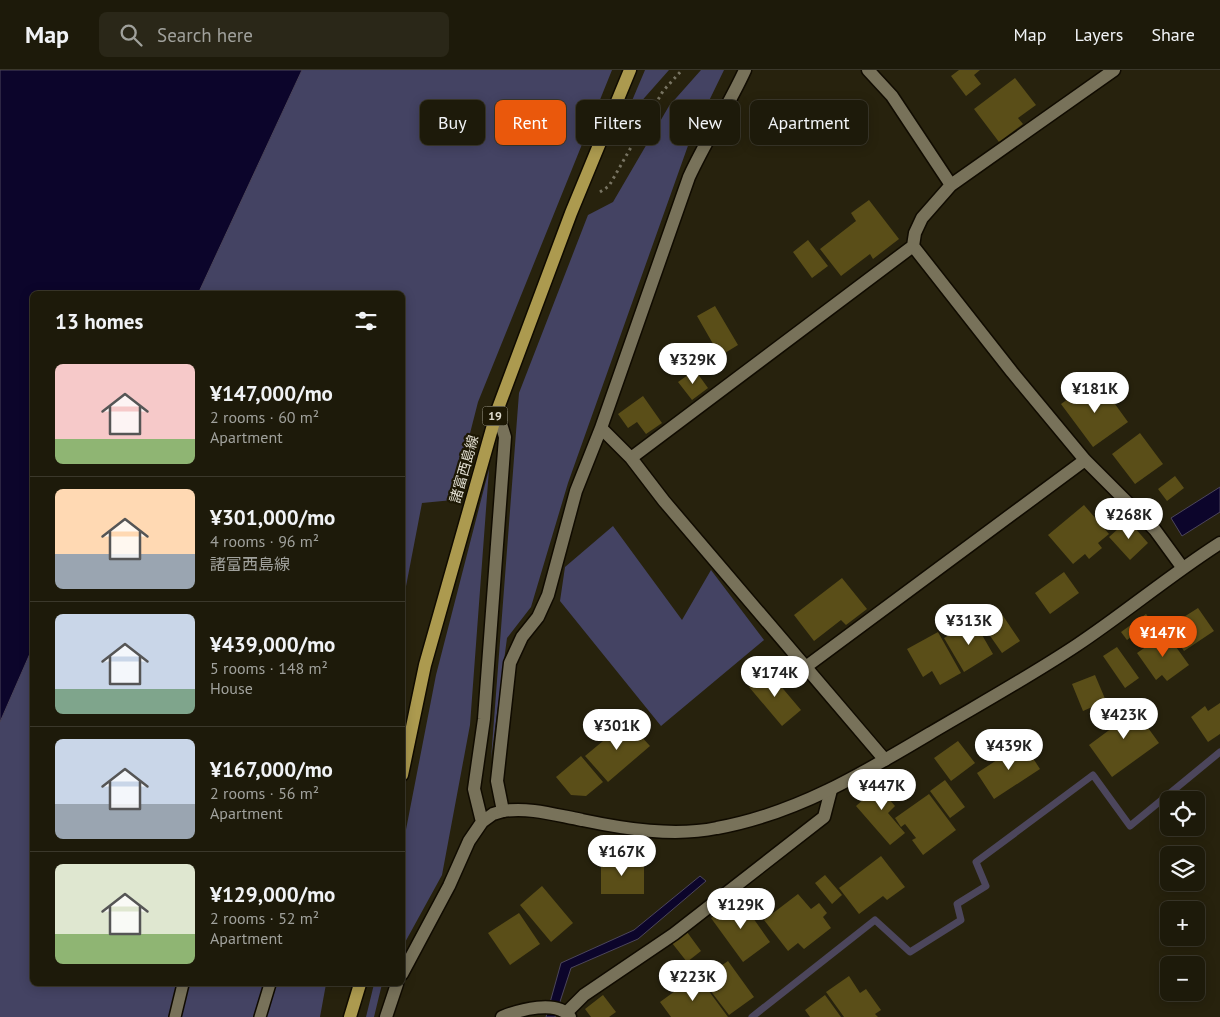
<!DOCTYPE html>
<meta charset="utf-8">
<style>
:root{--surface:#1d1a0a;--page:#2a2718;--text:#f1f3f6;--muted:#a0a19c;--line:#3b382b;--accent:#ea580c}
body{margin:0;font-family:"PT Sans","Noto Sans JP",sans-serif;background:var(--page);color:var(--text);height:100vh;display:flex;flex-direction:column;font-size:19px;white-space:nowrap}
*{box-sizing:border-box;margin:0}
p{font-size:16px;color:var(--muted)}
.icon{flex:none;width:28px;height:28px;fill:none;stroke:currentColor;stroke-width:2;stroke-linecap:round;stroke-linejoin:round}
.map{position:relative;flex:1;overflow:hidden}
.details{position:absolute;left:30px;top:221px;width:375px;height:695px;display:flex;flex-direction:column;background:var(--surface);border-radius:8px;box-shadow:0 2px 12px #0003,0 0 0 1px var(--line)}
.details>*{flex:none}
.guide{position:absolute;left:420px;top:30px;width:475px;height:45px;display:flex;gap:10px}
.controls{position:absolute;left:1160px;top:721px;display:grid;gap:10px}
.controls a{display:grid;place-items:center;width:45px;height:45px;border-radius:8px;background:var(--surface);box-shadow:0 2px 12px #0003,0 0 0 1px var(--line);font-size:25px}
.price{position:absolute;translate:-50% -42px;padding:0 11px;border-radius:18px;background:#fff;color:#222;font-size:16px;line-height:32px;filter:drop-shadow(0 1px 2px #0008)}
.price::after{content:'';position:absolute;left:50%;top:30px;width:15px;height:11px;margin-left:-8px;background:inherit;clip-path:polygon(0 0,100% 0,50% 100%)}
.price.selected{background:var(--accent);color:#fff}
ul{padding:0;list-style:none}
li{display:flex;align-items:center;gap:15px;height:125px;padding:0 25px}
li+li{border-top:1px solid var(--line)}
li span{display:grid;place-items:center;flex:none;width:140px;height:100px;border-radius:8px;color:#555}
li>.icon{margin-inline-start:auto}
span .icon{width:60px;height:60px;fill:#fffc;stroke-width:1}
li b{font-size:21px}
h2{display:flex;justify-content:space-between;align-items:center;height:60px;padding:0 25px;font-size:21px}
.tag{padding:0 18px;border-radius:8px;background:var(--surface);box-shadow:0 2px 12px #0003,0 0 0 1px var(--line);font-size:18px;line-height:45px}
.tag.selected{background:var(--accent);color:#fff}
header{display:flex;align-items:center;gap:30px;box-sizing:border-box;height:70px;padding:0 25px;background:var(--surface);border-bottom:1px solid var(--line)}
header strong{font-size:24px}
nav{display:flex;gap:28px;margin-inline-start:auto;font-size:18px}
.search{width:350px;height:45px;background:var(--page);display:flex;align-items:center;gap:12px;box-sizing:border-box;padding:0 18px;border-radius:8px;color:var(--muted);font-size:19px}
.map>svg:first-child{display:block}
.green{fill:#444363}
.water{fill:#0c052b;stroke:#4c465c}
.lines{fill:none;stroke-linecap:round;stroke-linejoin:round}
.stream{stroke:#4c465c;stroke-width:7}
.building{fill:#5a4e18}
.lane-casing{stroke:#100b00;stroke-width:14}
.street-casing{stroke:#100b00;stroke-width:15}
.secondary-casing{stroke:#100b00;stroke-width:15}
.primary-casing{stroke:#100b00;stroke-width:15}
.path{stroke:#787462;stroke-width:3;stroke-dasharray:2.5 4;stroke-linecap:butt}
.lane{stroke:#78725a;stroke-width:11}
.street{stroke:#78725a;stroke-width:12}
.secondary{stroke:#78725a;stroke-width:12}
.primary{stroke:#ac9a4f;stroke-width:12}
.labels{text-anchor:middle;stroke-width:4.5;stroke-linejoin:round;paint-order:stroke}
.shield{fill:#1d1804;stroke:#a6a293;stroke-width:1}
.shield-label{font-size:12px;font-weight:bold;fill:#e0ddd0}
.street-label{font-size:14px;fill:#e0ddd0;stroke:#1d1804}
</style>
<header>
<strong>Map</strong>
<div class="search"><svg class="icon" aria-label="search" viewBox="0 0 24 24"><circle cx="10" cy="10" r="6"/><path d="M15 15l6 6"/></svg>Search here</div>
<nav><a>Map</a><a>Layers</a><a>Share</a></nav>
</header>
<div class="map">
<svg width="1220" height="947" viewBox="0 0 1220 947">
<rect width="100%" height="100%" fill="#27220d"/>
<path class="green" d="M302,0H612L478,332L453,430L422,433L403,532L402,224H198Z
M645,0H669L623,52Z
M701,0H724L690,70L568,413L531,537L507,568L491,689L519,323L588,145L613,132L669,36Z
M489,399L470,655L442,805L403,876V775L436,605Z
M613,456L682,550L711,500L764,570L661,656L560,531L565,497Z
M32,579V914H326L320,947H0V652Z
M374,914H382L374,947H366Z"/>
<path class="water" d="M0,0H302L198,224H32V579L0,652Z
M1220,417V442L1182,466L1171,448Z
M700,806L706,811L638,869L571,898L555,947H546L561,893L634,860Z"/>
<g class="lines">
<path class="stream" d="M752,947L875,850L910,882L961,850L957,834L986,816L976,792L1093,705L1130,756L1220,682"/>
</g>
<path class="building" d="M959,0H980L974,5L981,14L966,26L951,6Z
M1015,8L1036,35L1018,48L1023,54L999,72L974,39Z
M869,130L899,169L873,189L870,184L841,206L820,179L856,151L851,143Z
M808,170L828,196L812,208L793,182Z
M715,236L738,275L720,286L697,246Z
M695,300L708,318L692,330L678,312Z
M1099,312L1128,352L1093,377L1061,334L1078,322L1081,325Z
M643,326L662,353L646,364L637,352L628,358L618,344Z
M1140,363L1163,394L1135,414L1112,384Z
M1175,406L1184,418L1167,431L1158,419Z
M1084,435L1109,464L1098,473L1102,478L1089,489L1085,484L1073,494L1048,465Z
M1128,450L1148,473L1130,490L1109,467Z
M1064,502L1079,523L1050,544L1035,523Z
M842,508L867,539L846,555L841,550L814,571L794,545Z
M997,537L1020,571L1002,583L979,550Z
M1198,538L1214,561L1184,581L1168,557Z
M1146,544L1152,552L1127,570L1121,562Z
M974,551L993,584L964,602L944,568Z
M938,562L961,603L940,615L932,601L923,607L907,579Z
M1166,563L1189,595L1167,611L1162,605L1156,610L1137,583Z
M1117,577L1139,608L1125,618L1103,586Z
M768,601L801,640L782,656L749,617Z
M1095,605L1106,631L1083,641L1072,614Z
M1127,629L1159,673L1112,707L1089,675L1116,655L1108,643Z
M1220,633V664L1208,672L1191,647L1205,636L1208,641Z
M627,651L650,676L608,712L585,686Z
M958,671L975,693L951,711L934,688Z
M1023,673L1040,699L994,729L977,703Z
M581,686L603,712L586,726L571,725L556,707Z
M889,707L898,719L888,728L895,736L888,743L905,763L890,775L856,736Z
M945,710L965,737L950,748L930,721Z
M929,724L956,760L923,785L912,770L916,768L905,754L901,757L895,748Z
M881,786L905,817L887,830L883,826L859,844L839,818Z
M601,790H644V824H601Z
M825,805L842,825L832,834L815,813Z
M542,816L573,853L551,872L520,835Z
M798,824L811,839L819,833L827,843L823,847L831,858L804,879L798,873L788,881L764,850Z
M739,828L770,872L743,892L711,848Z
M519,843L540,874L510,895L488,863Z
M687,862L701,881L687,892L672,873Z
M728,891L754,927L729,945L697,903L710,893L715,900Z
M697,905L728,947H671L660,932Z
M849,906L860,923L866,919L881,940L875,944L878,947H844L826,922Z
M603,925L616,942L609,947H591L585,939Z
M825,925L841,947H810L805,940Z"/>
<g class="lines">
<g class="lane-casing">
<path id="lane" d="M175,947L183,914
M260,947L270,914"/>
</g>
<g class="street-casing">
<path id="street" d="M868,0L892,26L951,115
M913,176L1012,302L1085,390L1155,460L1182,497
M601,358L631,388L664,431L885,690
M631,388L913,176L915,163L922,148L951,115L1114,0
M807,596L1085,390
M482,752L474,719L484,649L505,367L497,341
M402,904L449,816L469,771L482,752L493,744L503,741L497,711L510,593L522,567L538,547L548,525L576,421L601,358L689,107C706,70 728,37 745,0
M567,942L584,925L674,864L824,747L831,720
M386,947L397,914
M502,947C519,940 557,929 570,947"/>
</g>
<g class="secondary-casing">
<path id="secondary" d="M503,741C530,737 555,745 582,750C625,759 674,767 717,758C795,744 862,704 929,664C978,635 1029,607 1077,575C1125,543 1170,505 1220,473"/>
</g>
<g class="primary-casing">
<path id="primary" d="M402,705L425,595L497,341L571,143L630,0
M350,947L360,914"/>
</g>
<path class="path" d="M600,122L609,116L663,21L682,0"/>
<use href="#lane" class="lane"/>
<use href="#street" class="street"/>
<use href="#secondary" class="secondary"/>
<use href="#primary" class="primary"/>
</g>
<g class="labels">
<rect class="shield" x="482.5" y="336.5" width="25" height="19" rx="4"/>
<g class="shield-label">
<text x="495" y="350">19</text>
</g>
<g class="street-label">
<text transform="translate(464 399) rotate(-74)" y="5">諸富西島線</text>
</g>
</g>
</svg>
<div class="controls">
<a><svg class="icon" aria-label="locate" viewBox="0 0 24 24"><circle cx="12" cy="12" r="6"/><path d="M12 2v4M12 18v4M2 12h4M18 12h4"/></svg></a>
<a><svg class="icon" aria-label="layers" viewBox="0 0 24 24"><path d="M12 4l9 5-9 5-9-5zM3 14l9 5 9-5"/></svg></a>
<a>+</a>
<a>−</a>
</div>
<b class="price" style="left:693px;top:315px">¥329K</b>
<b class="price" style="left:1095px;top:344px">¥181K</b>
<b class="price" style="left:1129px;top:470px">¥268K</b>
<b class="price" style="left:969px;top:576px">¥313K</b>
<b class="price selected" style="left:1163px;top:588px">¥147K</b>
<b class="price" style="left:775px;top:628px">¥174K</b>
<b class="price" style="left:1124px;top:670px">¥423K</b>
<b class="price" style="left:617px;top:681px">¥301K</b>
<b class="price" style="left:1009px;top:701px">¥439K</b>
<b class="price" style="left:882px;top:741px">¥447K</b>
<b class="price" style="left:622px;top:807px">¥167K</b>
<b class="price" style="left:741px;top:860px">¥129K</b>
<b class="price" style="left:693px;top:932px">¥223K</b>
<div class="guide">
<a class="tag">Buy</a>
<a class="tag selected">Rent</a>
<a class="tag">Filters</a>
<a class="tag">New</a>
<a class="tag">Apartment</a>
</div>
<section class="details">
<h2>13 homes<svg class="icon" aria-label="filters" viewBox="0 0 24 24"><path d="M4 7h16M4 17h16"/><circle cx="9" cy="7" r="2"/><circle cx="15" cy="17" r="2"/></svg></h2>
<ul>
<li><span style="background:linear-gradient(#f6c9c9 75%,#8fb573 0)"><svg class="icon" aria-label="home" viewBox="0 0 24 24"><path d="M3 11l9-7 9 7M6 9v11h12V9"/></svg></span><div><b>¥147,000/mo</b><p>2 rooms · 60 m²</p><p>Apartment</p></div></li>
<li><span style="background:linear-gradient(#ffd9b3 65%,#9aa5b1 0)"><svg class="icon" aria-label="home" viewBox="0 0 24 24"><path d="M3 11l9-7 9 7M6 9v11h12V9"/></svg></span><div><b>¥301,000/mo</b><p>4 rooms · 96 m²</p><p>諸富西島線</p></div></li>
<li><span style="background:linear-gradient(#c9d6e8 75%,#7fa58c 0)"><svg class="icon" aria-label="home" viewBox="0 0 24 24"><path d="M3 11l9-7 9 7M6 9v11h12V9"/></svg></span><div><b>¥439,000/mo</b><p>5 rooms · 148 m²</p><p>House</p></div></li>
<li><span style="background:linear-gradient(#c9d6e8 65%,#9aa5b1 0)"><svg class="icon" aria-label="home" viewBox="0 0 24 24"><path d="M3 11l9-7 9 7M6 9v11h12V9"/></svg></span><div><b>¥167,000/mo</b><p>2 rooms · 56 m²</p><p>Apartment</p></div></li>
<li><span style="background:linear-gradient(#dfe7d0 70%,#8fb573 0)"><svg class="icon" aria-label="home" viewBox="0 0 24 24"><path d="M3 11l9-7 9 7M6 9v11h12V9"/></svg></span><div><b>¥129,000/mo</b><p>2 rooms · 52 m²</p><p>Apartment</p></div></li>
</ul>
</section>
</div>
